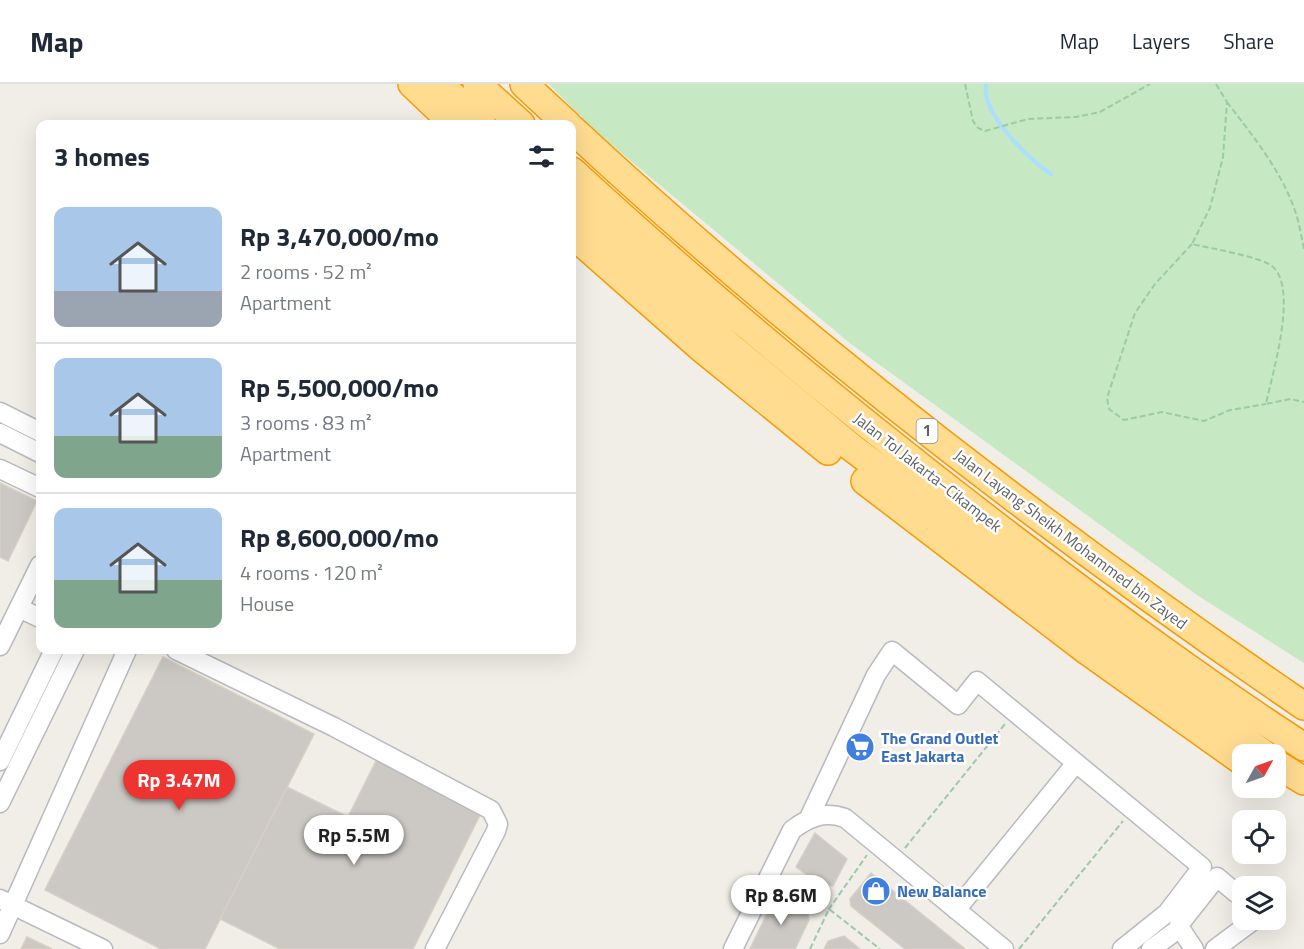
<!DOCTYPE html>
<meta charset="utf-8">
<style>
:root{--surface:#fff;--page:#f6f6f7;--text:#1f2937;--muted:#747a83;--line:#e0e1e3;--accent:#ed3431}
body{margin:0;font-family:"Titillium Web",sans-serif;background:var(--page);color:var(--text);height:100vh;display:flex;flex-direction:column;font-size:22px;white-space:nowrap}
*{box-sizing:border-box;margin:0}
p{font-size:20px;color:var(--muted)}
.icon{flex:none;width:33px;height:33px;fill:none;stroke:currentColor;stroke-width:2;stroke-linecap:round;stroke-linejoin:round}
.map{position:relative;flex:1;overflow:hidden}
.side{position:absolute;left:36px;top:36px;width:540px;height:534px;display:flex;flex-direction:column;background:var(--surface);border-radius:12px;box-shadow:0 6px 24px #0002}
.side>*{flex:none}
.needle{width:39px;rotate:50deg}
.controls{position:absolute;left:1232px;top:660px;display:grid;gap:12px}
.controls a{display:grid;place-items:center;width:54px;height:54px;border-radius:12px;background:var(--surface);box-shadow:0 6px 24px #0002;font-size:30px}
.price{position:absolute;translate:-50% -51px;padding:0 14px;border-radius:21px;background:#fff;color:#222;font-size:20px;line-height:39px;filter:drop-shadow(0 2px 3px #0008)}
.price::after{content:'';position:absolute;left:50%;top:36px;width:18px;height:14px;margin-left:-9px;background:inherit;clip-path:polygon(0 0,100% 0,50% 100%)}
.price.current{background:var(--accent);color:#fff}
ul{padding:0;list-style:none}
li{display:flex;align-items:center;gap:18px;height:150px;padding:0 18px}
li+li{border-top:2px solid var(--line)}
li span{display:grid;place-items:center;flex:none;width:168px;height:120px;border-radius:12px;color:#555}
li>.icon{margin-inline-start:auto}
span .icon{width:72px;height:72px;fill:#fffc;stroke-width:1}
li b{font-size:26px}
h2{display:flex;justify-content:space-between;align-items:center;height:72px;padding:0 18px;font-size:26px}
header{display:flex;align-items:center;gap:36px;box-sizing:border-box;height:84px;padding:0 30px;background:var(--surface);border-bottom:2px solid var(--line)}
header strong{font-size:28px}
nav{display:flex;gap:33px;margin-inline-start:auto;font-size:21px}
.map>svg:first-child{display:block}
.green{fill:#c6e8c3}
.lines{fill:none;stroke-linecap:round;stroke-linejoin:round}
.stream{stroke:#a9dfff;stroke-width:4}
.building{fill:#ccc9c4;stroke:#d6cfc5;stroke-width:1.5}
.minor-casing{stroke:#b7babe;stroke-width:21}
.highway-casing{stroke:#f89b00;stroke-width:30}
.path{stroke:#9ccaa7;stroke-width:2;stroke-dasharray:6 3;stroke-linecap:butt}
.minor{stroke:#fff;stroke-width:18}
.highway{stroke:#ffdc90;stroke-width:27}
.labels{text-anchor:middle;stroke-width:5;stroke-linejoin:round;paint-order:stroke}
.shield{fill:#fff;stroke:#8e9295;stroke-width:1.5}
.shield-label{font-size:15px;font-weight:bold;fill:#5e6367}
.street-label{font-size:16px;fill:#5e6367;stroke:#fff}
.shop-label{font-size:16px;font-weight:bold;fill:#366cbe;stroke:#fff;text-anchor:start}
</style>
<header>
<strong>Map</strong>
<nav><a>Map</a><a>Layers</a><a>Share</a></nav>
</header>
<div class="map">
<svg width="1304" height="865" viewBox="0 0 1304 865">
<rect width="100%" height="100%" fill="#f1eee7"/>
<path class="green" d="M549,0H1304V579L1197,511L851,260L596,48Z"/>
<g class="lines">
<path class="stream" d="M986,0C981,30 1028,74 1051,90"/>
</g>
<path class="building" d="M0,399L37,417L8,477L0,473Z
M163,573L314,650L205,865H161L45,806Z
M378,673L483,725L413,865H280L220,835L287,703L348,733Z
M815,749L847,775L833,802L820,800L796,783Z
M871,789L965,865H905L851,822L850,815Z
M777,809L808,831L809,836L795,865H750Z
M844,852L860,865H824L828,857Z
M27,853L52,865H21Z"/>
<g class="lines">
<g class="minor-casing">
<path id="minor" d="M0,328L40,348
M0,349L40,369
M0,385L40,404
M19,524L40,534
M0,562L40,481
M176,566L334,643L491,726L498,740L496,747L435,865
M0,677L54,566
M0,719L75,566
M809,734L876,591L892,567L958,621L977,597L1202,783L1167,829L1122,865
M0,815L103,865
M956,826L1076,679
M1180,844L1194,865
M0,850L127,566
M733,865L792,746C809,733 824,727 845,734L1004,865
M1151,865L1180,844L1179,841L1217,793L1236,809L1242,805
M1215,865L1254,836"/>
</g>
<g class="highway-casing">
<path id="highway" d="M412,0L454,40
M440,0L482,40
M477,0L521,40
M524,0L567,40
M572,45C799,256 1047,447 1304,622
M572,87C711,215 857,335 1007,450C1104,524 1202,597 1304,663
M572,122L734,266L851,363L1090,544L1264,670
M572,150L700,263L828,367
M865,397L1086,566L1242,677
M1275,679L1304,697"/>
</g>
<path class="path" d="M965,0L973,37L978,44L985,47L1028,35L1076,33L1100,28L1150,0
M1216,0L1227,18L1223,73L1210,124L1192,160C1209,164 1261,173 1272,182C1299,204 1272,290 1266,320L1290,315L1304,318
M1227,18C1252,51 1280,85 1294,124C1299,137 1301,151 1304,165
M1192,160L1155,200L1135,229L1107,314L1109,325L1124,336L1162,328L1204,337L1230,326L1266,320
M905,764L1005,640
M785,792L829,825L867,771
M810,865L829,825L880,865
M1019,865L1123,737"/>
<use href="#minor" class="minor"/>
<use href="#highway" class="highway"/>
</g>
<defs>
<g id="supermarket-disc" transform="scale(1.5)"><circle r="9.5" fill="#3f7fe0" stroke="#fff"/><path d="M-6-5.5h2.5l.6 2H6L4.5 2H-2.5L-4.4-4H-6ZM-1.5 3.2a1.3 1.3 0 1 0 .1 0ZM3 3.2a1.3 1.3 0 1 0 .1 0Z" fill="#fff"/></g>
<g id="shop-disc" transform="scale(1.5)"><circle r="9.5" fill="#3f7fe0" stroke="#fff"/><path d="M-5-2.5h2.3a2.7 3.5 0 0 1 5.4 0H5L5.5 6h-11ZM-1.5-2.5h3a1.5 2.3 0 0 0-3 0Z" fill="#fff"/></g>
</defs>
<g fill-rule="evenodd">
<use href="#supermarket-disc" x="860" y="663"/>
<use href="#shop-disc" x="876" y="807"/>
</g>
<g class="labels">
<rect class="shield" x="916.5" y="335" width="21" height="24" rx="4.5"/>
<g class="shield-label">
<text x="927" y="352">1</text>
</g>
<g class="street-label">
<text transform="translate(928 388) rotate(38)" y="6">Jalan Tol Jakarta–Cikampek</text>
<text transform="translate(1071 455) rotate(37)" y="6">Jalan Layang Sheikh Mohammed bin Zayed</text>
</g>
<g class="shop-label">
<text x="881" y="660">The Grand Outlet<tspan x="881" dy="18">East Jakarta</tspan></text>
<text x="897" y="813">New Balance</text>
</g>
</g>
</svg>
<div class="controls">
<a><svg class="needle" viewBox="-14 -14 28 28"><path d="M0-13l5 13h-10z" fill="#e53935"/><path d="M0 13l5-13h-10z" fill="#747a83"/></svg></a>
<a><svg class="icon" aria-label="locate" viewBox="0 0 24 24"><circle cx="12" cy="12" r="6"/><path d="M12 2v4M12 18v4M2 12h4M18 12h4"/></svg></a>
<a><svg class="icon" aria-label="layers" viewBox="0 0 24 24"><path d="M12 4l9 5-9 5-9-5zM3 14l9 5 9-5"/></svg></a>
</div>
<b class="price current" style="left:179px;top:727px">Rp 3.47M</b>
<b class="price" style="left:354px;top:782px">Rp 5.5M</b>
<b class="price" style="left:781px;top:842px">Rp 8.6M</b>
<section class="side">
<h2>3 homes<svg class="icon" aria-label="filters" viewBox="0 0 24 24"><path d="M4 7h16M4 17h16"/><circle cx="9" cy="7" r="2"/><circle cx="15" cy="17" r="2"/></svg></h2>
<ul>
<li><span style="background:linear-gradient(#a9c7e8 70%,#9aa5b1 0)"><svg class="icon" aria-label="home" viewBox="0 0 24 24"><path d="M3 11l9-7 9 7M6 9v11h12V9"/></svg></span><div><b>Rp 3,470,000/mo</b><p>2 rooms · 52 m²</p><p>Apartment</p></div></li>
<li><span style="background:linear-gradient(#a9c7e8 65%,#7fa58c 0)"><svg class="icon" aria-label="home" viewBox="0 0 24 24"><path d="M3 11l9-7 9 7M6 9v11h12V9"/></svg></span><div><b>Rp 5,500,000/mo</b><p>3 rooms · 83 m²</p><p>Apartment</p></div></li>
<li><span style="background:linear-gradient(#a9c7e8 60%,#7fa58c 0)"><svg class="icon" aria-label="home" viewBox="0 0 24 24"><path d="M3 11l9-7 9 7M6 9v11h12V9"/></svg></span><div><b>Rp 8,600,000/mo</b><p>4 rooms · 120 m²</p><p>House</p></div></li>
</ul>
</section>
</div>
